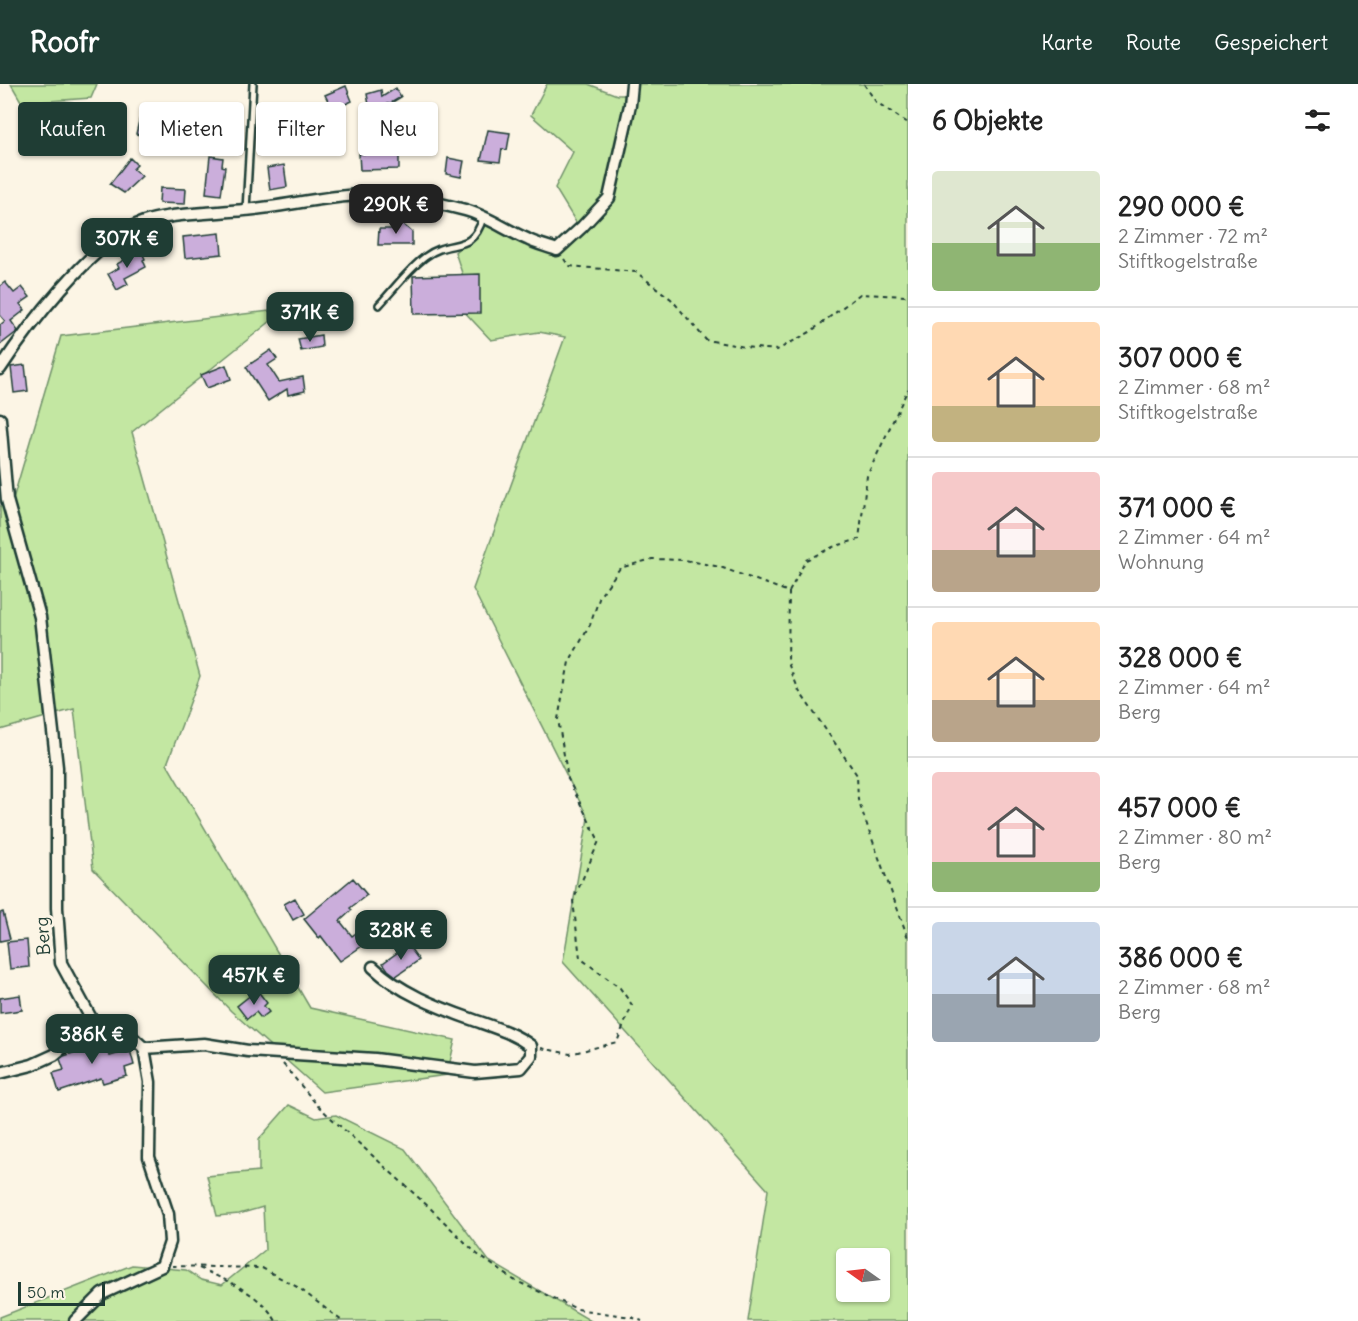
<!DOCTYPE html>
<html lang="de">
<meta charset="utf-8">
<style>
:root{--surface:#fff;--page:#f6f6f6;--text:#222;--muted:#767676;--line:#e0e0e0;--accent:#1f3d34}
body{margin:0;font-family:Delius,sans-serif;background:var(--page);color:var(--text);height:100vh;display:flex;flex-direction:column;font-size:22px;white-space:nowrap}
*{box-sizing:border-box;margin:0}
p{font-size:20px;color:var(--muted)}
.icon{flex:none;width:33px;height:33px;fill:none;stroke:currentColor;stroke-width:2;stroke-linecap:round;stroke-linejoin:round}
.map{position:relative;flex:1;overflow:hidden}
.sheet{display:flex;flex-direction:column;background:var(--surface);width:450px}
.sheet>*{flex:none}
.guide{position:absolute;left:18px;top:18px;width:570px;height:54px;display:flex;gap:12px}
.needle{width:39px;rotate:284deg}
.fabs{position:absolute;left:836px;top:1164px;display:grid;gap:12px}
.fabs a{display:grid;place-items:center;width:54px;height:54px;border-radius:6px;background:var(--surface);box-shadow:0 2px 4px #0004;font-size:30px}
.scale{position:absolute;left:18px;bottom:15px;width:87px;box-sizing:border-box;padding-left:6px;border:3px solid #1f3d34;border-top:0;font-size:16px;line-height:21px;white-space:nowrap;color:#1f3d34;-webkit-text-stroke:4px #fcf5e5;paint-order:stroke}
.price{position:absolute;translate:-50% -51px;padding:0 14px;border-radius:12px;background:var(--accent);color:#fff;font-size:20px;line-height:39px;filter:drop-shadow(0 2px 3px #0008)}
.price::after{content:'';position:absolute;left:50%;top:36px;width:18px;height:14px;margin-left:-9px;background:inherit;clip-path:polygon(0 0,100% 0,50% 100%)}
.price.current{background:#222;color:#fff}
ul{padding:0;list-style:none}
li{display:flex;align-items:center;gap:18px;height:150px;padding:0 24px}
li+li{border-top:2px solid var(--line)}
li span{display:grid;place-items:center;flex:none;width:168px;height:120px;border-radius:6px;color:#555}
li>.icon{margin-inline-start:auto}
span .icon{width:72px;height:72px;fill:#fffc;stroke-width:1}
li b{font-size:26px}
h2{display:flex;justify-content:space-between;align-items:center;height:72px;padding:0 24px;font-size:26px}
.tag{padding:0 21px;border-radius:6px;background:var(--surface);box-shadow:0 2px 4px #0004;font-size:21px;line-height:54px}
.tag.current{background:var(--accent);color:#fff}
header{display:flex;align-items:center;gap:36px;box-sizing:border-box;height:84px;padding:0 30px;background:var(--accent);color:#fff}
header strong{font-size:28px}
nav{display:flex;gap:33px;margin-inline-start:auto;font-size:21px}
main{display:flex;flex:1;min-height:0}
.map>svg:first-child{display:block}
.green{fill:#c3e7a2;stroke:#71926b;stroke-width:1.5;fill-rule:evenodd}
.building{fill:#cbaedb;stroke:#1f3d34;stroke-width:1.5}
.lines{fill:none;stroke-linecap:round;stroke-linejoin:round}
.lane-casing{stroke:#1f3d34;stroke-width:10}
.street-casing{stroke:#1f3d34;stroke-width:15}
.path{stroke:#1f3d34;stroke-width:2;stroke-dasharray:4.5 4.5;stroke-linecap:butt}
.lane{stroke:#fcf5e5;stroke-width:5}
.street{stroke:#fcf5e5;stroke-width:10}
.labels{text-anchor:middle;stroke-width:6;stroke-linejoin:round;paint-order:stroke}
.street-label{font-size:18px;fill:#1f3d34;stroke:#fcf5e5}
</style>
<header>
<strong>Roofr</strong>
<nav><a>Karte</a><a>Route</a><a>Gespeichert</a></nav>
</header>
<main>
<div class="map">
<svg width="908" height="1237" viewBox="0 0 908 1237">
<rect width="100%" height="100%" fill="#fcf5e5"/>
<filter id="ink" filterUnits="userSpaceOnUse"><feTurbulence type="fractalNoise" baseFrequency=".0167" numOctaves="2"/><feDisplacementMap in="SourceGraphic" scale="12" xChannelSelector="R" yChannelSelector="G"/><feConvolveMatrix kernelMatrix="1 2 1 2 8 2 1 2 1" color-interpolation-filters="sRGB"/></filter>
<g filter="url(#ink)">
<path class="green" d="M11,0H97L91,14L22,19Z
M547,0H588L617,11H637V0H908V1237H748L768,1106L563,878L588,734L473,505L565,253L539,248L491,256L458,221L464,195L455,168L486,139L554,171L582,148L555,104L573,68L531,31ZM846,1174H879V1208H846Z
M286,225L132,348L200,592L167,680L310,924L455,956L447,991L322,1008L231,927L93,785L74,625L0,646V422H11L61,252Z
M289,1021L316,1034L336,1031L405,1065L489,1177L591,1237H0V1233L132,1181L186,1186L201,1196L222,1201L265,1166L263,1123L239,1130L217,1132L207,1092L259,1087V1055Z"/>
<path class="building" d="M346,2L352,17L324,30L319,21L328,17L325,11Z
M396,4L401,13L391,19L367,25L369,21L367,10L381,6L382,13Z
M141,29L164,34L159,56L136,50Z
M488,46L510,49L507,66L502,65L500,78L481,76Z
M399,68V85L360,86L359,70Z
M210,72L223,74L222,82L225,83L221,111L206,109Z
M130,74L137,81L133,85L142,92L124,109L110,100Z
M448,74L464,77L461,93L446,90Z
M284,81L287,103L270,106L267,84Z
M160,104L186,105L185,120L159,119Z
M394,133L412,148V161H378L379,145H394Z
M220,149L222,170L185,174L183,153Z
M141,166L145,175L143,176L146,183L125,194L128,200L117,206L108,190L119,184L117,180Z
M480,190V229L414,230L413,192Z
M5,198L14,209L22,203L30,213L20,220L25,226L11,237L18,247L0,261V241L5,237L0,231V202Z
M321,251L322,263L301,267L298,255Z
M271,266L277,275L268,281L279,298L303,293L305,307L288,311L287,305L268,317L246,283Z
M25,281L28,307L14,309L11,283Z
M226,281L231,295L207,304L201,291Z
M353,794L367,811L350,824L352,826L340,837L352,852L371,838L384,855L376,862L371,856L340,877L321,852L319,854L304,835Z
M295,814L304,830L293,836L284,820Z
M3,828L10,855L0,857V829Z
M27,856L29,883L10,885L7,858Z
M408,861L419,876L396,892L388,886L383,879Z
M257,906L267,919L264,922L269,928L261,934L256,928L247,935L237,922Z
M20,911L22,926L0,929V914Z
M101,950L110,972L130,966L134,981L125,984L127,992L103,999L101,994L59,1008L53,989L64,986L60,975L64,972L82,966L80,959Z"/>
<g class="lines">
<g class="lane-casing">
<path id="lane" d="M246,126L253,0
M379,221C394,205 408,186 425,173C451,153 471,172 483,134"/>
</g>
<g class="street-casing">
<path id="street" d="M0,285C29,241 89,163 136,141C163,129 215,129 244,126C283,123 323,112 362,111C396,110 432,117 465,126C487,132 506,146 527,155C536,160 547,162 557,166L582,143L609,114L630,21L632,0
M0,335L7,416L40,533L57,683V824L61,879L93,938
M93,938L121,943L144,964L204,960L248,967L375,975L475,988L521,984L531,972V962C512,948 493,943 471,935C437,923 399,908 373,883
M0,989L32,981L54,971L93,938
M75,1237L102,1210L162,1182L170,1158L168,1130L149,1073L150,998L144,964"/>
</g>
<path class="path" d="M864,0L876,18L908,39
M564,175L569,182L636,188L671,215L706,256L745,263L777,266L810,248L860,210L908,212
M789,508L788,579L799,607L857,691L858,716L908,854
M541,964L570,970L617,958L632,921L620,904L580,874L573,817L599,757L568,695L558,635L569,578L590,541L600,512L620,484L652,475L685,476L720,483L789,508L806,476L833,463L859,455L867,392L908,305
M283,980L318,1022L430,1124L477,1170L514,1196L577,1225L631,1233L642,1237
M172,1182L262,1184L299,1204L342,1237
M199,1184C227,1197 260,1209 276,1237"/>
<use href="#lane" class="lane"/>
<use href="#street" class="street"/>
</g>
</g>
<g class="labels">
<g class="street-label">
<text transform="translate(43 852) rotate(-94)" y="6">Berg</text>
</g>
</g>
</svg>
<div class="fabs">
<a><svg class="needle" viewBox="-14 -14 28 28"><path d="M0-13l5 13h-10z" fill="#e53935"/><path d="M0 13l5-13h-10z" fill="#767676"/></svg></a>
</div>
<div class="scale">50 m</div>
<b class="price current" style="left:396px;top:151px">290K €</b>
<b class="price" style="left:127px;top:185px">307K €</b>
<b class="price" style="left:310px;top:259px">371K €</b>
<b class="price" style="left:401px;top:877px">328K €</b>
<b class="price" style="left:254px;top:922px">457K €</b>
<b class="price" style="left:92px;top:981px">386K €</b>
<div class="guide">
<a class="tag current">Kaufen</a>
<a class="tag">Mieten</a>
<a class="tag">Filter</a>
<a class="tag">Neu</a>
</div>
</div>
<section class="sheet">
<h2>6 Objekte<svg class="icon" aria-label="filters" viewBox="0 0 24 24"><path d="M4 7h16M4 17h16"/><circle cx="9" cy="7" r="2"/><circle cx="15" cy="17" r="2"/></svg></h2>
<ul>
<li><span style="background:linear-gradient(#dfe7d0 60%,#8fb573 0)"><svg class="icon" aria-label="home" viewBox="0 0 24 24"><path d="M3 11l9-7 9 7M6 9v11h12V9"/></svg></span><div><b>290 000 €</b><p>2 Zimmer · 72 m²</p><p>Stiftkogelstraße</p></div></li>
<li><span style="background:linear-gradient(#ffd9b3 70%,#c2b280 0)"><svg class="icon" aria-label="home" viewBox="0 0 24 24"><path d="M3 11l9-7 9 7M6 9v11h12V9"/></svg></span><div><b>307 000 €</b><p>2 Zimmer · 68 m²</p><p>Stiftkogelstraße</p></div></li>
<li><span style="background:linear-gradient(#f6c9c9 65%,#b9a48a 0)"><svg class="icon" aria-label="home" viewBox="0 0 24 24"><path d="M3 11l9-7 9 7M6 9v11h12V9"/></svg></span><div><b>371 000 €</b><p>2 Zimmer · 64 m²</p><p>Wohnung</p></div></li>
<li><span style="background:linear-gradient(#ffd9b3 65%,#b9a48a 0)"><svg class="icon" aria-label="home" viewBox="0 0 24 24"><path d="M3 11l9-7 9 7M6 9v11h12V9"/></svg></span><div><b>328 000 €</b><p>2 Zimmer · 64 m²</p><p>Berg</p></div></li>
<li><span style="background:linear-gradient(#f6c9c9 75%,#8fb573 0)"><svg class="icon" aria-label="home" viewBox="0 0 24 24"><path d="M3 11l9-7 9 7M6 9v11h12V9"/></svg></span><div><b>457 000 €</b><p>2 Zimmer · 80 m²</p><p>Berg</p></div></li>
<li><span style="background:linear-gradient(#c9d6e8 60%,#9aa5b1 0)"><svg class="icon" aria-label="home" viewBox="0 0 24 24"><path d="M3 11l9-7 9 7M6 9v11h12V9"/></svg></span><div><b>386 000 €</b><p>2 Zimmer · 68 m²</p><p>Berg</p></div></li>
</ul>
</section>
</main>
